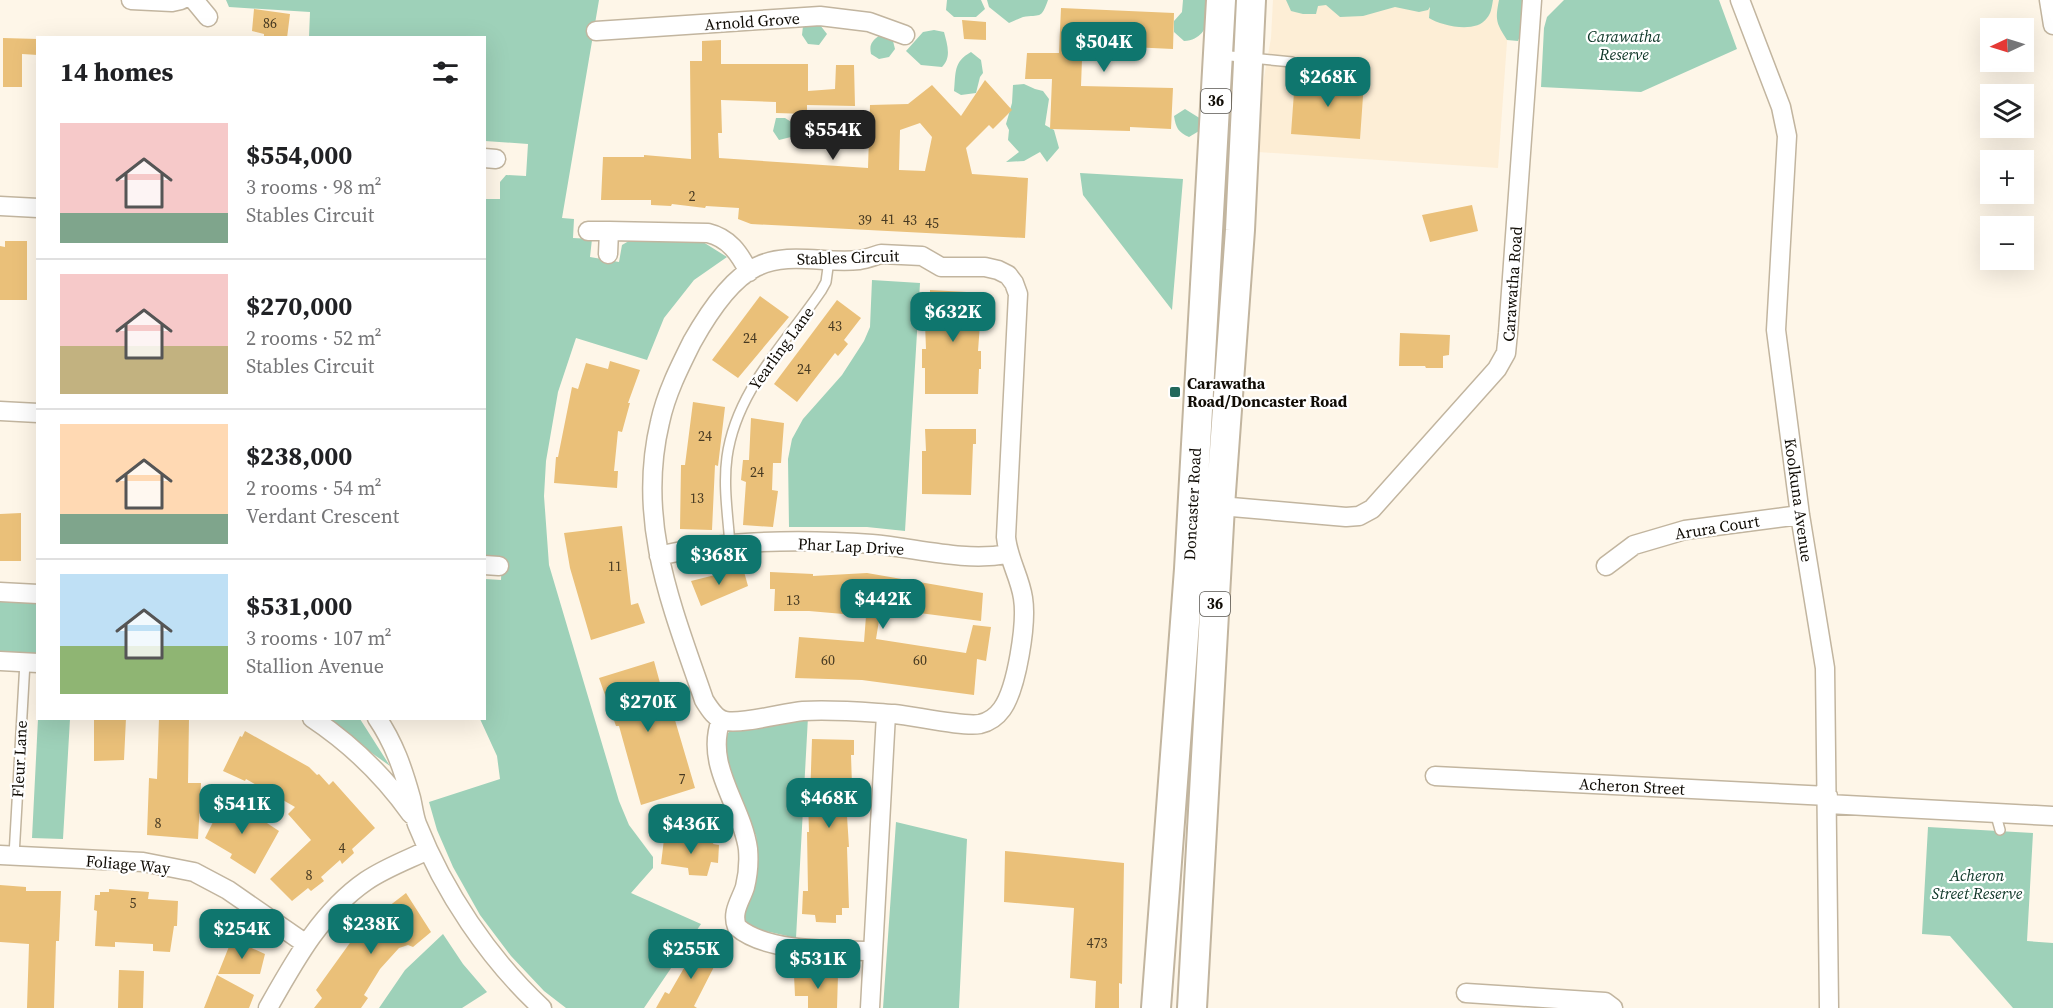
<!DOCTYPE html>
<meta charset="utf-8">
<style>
:root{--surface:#fff;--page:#f6f6f6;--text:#202124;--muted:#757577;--line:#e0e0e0;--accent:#0f766e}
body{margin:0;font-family:"Source Serif 4",serif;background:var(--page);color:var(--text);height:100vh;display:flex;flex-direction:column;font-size:22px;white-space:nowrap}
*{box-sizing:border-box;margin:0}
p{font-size:20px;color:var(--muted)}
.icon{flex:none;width:33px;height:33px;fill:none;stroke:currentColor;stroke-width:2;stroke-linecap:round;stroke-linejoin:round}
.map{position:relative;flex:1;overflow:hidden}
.drawer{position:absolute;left:36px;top:36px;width:450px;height:684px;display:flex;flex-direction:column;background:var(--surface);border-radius:0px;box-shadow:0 6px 24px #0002}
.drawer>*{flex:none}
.needle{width:39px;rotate:266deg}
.tools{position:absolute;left:1980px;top:18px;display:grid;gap:12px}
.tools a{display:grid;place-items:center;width:54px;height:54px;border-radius:0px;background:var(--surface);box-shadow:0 6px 24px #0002;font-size:30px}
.price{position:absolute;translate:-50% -51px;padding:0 14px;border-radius:12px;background:var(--accent);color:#fff;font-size:20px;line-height:39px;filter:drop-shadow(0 2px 3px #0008)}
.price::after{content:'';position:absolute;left:50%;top:36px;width:18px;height:14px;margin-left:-9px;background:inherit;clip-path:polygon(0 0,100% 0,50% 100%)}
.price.on{background:#222;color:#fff}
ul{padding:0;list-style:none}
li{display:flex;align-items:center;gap:18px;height:150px;padding:0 24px}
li+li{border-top:2px solid var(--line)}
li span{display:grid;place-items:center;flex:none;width:168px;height:120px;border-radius:0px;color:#555}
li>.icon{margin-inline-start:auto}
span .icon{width:72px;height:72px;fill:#fffc;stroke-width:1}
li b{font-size:26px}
h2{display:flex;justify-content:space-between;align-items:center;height:72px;padding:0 24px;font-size:26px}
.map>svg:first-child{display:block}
.built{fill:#fdeed6}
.green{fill:#9ed1b9}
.building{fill:#eac079;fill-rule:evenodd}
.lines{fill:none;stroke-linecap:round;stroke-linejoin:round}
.lane-casing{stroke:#c2b59f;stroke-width:12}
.street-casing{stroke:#c2b59f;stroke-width:21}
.primary-casing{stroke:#c2b59f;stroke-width:32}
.lane{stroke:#fff;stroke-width:9}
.street{stroke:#fff;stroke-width:18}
.primary{stroke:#fff;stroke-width:28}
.poi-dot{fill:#22685b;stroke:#fff;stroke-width:2}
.labels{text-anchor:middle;stroke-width:4.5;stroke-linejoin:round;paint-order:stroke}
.number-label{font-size:14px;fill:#463922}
.shield{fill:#fff;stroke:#585550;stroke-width:1.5}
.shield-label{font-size:15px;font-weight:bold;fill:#100c05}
.street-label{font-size:16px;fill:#100c05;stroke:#fff}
.park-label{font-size:16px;font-style:italic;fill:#0a3324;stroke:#fff}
.poi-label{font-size:16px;font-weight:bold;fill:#100c05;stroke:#fff;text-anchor:start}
</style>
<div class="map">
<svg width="2053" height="1008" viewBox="0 0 2053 1008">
<rect width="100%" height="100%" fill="#fef6e8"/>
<path class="built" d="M1273,0H1510L1498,168L1258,152L1262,89L1271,38Z"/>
<path class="green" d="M226,0H599L562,218L574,219L573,238L592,239L590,257L619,262L622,245L634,238L703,242L727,257L694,280L664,318L647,360L576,338L558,392L546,461L544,496L549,565L619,801L629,825L653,857V868L631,893L701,924L644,1008H566L544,991L511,956L480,915L453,867L437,830L429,802L500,779L497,756L480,719L484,718L485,579L501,580L502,559L485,558L484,199H500V182L506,175L526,176L528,144L485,141L484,38L309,37L310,12L229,7Z
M947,0H981L985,9L976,17H954L946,10Z
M987,0H1048C1041,20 1040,14 1023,17C1018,19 1014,21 1009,23L989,7Z
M1183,0H1207L1212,15C1205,29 1201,40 1184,41L1174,32V21L1182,12Z
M1286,0H1493C1492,6 1491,14 1487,18C1476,34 1442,26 1429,18L1430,7L1428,10L1419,12L1395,7L1363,16L1340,17L1326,5L1318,6L1316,14H1303L1291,11Z
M1499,0H1535L1518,41L1507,40C1496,23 1495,20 1499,0Z
M1564,0H1719L1737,49L1641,92L1541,87L1544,28L1547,17Z
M813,16L827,34L819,45L808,44L802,35L803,26Z
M934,30L944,32C947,44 952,57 942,67L921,65L906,51L923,32Z
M880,35L892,37L895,49L889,57L879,59L871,54C869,44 872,41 880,35Z
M971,52L981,60L983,73L980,77L976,93L961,95L954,91C956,73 953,62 971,52Z
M1024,84L1035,89L1043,91L1049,99L1045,125L1054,130L1059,148L1047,162L1040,152L1024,161L1006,162L1019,152L1008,140L1009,130L1006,124L1012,103L1013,85Z
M1185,109L1201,119L1199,131L1189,137C1178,132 1176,128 1174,116Z
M776,118H785L793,123L795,136L779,140L773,131Z
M1080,173L1183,179L1172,310L1083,195Z
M872,280L920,283L905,531L867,527H789L788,459L792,439L803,419L842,375L864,341L870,327Z
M0,600L37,602V655L0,653Z
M808,717L796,938L752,928L743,921C745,906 753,894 756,879C759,865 757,850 756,835C737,817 726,767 721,741L730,731Z
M38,719H70L63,839L32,838Z
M324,719H360L390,766Z
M896,822L967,839L959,1008H883Z
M1928,827L2033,833L2027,941L2053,943V1008H2013L1950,936L1922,934Z
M443,934L463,964L487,992L462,1008H379L405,970Z"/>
<path class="building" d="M1061,8L1174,13L1173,49L1109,46V33L1083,32L1081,86L1173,88L1171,129L1130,127V131L1050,129L1052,79H1025L1027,53H1059Z
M254,9L290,14L287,38H264V34L252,31Z
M962,20L986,22V40L964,39Z
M3,38L38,39V55L22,54V87H3Z
M721,40V64H808V91L835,89L836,65H854L855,106L807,105V114L776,113V102L721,100L722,133H718L719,158L868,168L870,105L908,104L932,85L961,116L985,80L1012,110L993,129L989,125L966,148L972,174L1028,178L1025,238L751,224L738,219L739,208L706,206L705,208L672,204L671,206L651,205V200H601L603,157H644V155L691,159L690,61H702V41ZM920,123L932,137L925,171L899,170L900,130Z
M1295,78L1364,82L1360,139L1291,134Z
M1472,205L1478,231L1430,242L1422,215Z
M5,241H27V300H0V246L5,247Z
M930,290L985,293V310H981L978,351H981V369H979L978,394H925V368H922V349H926L925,324H930Z
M760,296L789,317L738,378L712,360Z
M837,300L861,318L844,340L848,344L838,356L835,353L797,402L774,384Z
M1400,333L1450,335L1449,355L1443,356V368H1426L1425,366H1399Z
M610,361L640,370L628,403H630L622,432L618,431L614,471H618L617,488L554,483L556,457H558L572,387L578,389L586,363L608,369Z
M693,402L725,407L718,466L715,465L712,530L680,529L681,465H685Z
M751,418L784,423L781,463H773L772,490L778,491L773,527L743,525L746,482L741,480L743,460H749Z
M925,429H976V444H973L971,495L922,494V451H926Z
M21,513V561H0V514Z
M622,526L631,605L638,603L645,623L591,640L570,568L564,533Z
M743,568L748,586L701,606L691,581Z
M770,572L813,574V576L867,573L983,593L981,621L881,608L876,639L966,653L973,625L991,627L986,661L977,659L974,695L862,680L795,678L799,637L864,642L866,616L809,611H774L775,589H770Z
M654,661L663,694L667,693L695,788L641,805L619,726H616L599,678Z
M94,718H126L124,760L94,761Z
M159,718H189L188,783H201L198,839L147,835L149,778L157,779Z
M245,731L309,767L317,775L319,774L329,785L333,781L375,828L352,849L354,853L342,864L340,860L321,877L324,881L311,891L308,888L292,901L270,879L311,840L288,814L295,807L246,779L245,781L223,771L240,736L242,737Z
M812,739L854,740V755H851L853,816H847L849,847H847L849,908H842V915H836V923L816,922L815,915L802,914L803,891H808L807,832H809L808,800H810Z
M226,796L279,831L255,874L230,858L232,854L205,838Z
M693,837L715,838L713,844L719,845L718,863L711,862L707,876L689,875L688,868L661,864L664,839L693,842Z
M1005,851L1124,863L1122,984L1119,983V1008H1095L1096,981L1070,978L1074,908L1004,902Z
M0,885L26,887V891H61L59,941H56L54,1008H27L29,944L0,942Z
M109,889L149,892L148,899L178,901L177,926H174L170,952L153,951V944L115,942V947L95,946L97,911L94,910L95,895H100V892H109Z
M406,893L431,932L413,947L408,945L399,948L380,969L364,995L368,998L361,1008H314L322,998L316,990L352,940L371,920Z
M232,939L265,954L260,974H218Z
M699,942L720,955L694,1006L697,1008H656L665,992L669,994Z
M119,970L144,971L143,1008H118Z
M217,975L254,995L249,1008H204Z
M794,975H838L837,1008H808V996H795Z"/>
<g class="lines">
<g class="lane-casing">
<path id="lane" d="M1220,55L1292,62
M730,545C728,516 723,486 727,457C736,391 785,344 821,291L826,282L829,260
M1995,812L2000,830
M14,856L25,662"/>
</g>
<g class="street-casing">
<path id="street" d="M131,0L172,2L181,0
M194,0L208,17
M1740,0L1781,107L1787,136L1776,330L1800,515L1825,668L1829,1008
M2049,0L2053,25
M596,31L820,16L869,22L905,35
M484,158L496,159
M0,206L38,208
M588,231H609
M608,254L609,231L708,233C729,238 739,253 749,272
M881,254L922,256L941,267H985L998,270L1008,275L1014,283L1018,294L1006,537C1008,559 1020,577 1023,598C1027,623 1017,688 1002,709C997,716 989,722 980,724C962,727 915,716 894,714C863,712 833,709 803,711C783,713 743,724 726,721C716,720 709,708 704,700C672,607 636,522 660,422C666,394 679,368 692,342C706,317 729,280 756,267C788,251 825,264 859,260C866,259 874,256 881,254Z
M0,411L38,413
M1220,506L1346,517L1359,516L1372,509L1497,369L1506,353L1508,333L1532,0
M659,556C727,539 802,539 872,544C917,548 963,562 1008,554
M484,565L499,566
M1606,566L1634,545L1685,530L1800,515
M0,592L38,594
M0,661L38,663
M312,718C351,744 384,776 411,814
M377,718C394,743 403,769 411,798C413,806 414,816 417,824C444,892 489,959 542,1008
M721,720C704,766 742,805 748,849C749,861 748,875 745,887C741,900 731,912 737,927C767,953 834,950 872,951
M1435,776L1828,796
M1828,804L2053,816
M0,855L143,862L194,872L228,890L306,944
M1466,993L1605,1002L1613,1008
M268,1008C294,962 321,912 366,881C385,868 407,860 428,850
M870,1008L886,714"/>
</g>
<g class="primary-casing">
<path id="primary" d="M1156,1008L1189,569L1221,0
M1192,1008L1220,506L1240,230L1251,0"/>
</g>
<use href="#lane" class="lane"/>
<use href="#street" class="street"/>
<use href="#primary" class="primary"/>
</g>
<rect class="poi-dot" x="1169" y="386" width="12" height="12" rx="3"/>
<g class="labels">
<g class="number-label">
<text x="270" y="28">86</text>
<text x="692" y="201">2</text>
<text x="888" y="224">41</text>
<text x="865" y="225">39</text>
<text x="910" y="225">43</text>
<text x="932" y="228">45</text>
<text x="835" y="331">43</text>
<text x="750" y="343">24</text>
<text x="804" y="374">24</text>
<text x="705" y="441">24</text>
<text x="757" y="477">24</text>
<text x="697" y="503">13</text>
<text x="615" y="571">11</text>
<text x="793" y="605">13</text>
<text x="828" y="665">60</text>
<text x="920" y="665">60</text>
<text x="682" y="784">7</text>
<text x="158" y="828">8</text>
<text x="342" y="853">4</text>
<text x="309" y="880">8</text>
<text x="133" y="908">5</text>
<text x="1097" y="948">473</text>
</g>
<g class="shield">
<rect x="1201" y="89" width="30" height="24" rx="4.5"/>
<rect x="1200" y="592" width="30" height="24" rx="4.5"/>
</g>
<g class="shield-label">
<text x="1216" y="106">36</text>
<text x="1215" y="609">36</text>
</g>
<g class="street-label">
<text transform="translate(752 21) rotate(-4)" y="6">Arnold Grove</text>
<text transform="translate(848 257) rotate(-2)" y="6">Stables Circuit</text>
<text transform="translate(1512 284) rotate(-86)" y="6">Carawatha Road</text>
<text transform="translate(781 348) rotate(-54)" y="6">Yearling Lane</text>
<text transform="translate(1799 500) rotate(82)" y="6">Koolkuna Avenue</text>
<text transform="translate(1192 504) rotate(-87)" y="6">Doncaster Road</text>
<text transform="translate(1717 527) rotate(-9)" y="6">Arura Court</text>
<text transform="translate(851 546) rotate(3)" y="6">Phar Lap Drive</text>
<text transform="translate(19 759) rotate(-87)" y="6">Fleur Lane</text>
<text transform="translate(1632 786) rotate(3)" y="6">Acheron Street</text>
<text transform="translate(128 864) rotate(5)" y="6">Foliage Way</text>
</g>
<g class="park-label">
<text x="1624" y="42">Carawatha<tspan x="1624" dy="18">Reserve</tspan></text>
<text x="1977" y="881">Acheron<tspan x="1977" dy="18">Street Reserve</tspan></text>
</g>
<g class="poi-label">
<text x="1187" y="389">Carawatha<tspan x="1187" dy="18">Road/Doncaster Road</tspan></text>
</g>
</g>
</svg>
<div class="tools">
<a><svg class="needle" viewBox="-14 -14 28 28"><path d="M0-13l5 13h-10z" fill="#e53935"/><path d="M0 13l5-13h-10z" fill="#757577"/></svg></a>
<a><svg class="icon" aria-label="layers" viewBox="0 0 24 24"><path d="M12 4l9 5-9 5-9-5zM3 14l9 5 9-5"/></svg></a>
<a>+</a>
<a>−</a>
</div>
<b class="price" style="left:1104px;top:73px">$504K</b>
<b class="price" style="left:1328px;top:108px">$268K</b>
<b class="price on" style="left:833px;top:161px">$554K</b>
<b class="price" style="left:953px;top:343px">$632K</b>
<b class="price" style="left:719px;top:586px">$368K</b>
<b class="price" style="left:883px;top:630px">$442K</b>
<b class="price" style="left:648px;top:733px">$270K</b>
<b class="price" style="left:829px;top:829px">$468K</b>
<b class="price" style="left:242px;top:835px">$541K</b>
<b class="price" style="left:691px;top:855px">$436K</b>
<b class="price" style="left:371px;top:955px">$238K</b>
<b class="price" style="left:242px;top:960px">$254K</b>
<b class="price" style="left:691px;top:980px">$255K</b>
<b class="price" style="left:818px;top:990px">$531K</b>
<section class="drawer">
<h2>14 homes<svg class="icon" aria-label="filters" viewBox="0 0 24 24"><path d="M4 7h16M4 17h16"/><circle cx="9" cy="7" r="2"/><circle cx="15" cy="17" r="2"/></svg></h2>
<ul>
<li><span style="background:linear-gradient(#f6c9c9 75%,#7fa58c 0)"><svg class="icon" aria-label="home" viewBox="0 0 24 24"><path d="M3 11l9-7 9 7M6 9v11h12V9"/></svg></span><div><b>$554,000</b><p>3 rooms · 98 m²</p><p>Stables Circuit</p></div></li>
<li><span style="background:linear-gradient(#f6c9c9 60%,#c2b280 0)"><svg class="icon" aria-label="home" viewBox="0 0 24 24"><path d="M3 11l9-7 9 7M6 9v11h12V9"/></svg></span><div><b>$270,000</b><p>2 rooms · 52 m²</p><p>Stables Circuit</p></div></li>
<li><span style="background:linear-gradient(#ffd9b3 75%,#7fa58c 0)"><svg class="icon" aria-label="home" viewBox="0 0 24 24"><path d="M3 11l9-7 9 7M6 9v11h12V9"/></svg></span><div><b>$238,000</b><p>2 rooms · 54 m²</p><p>Verdant Crescent</p></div></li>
<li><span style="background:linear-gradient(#bfe0f5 60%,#8fb573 0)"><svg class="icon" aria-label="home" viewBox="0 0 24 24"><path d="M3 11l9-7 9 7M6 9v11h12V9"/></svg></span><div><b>$531,000</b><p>3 rooms · 107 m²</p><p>Stallion Avenue</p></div></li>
</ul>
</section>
</div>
